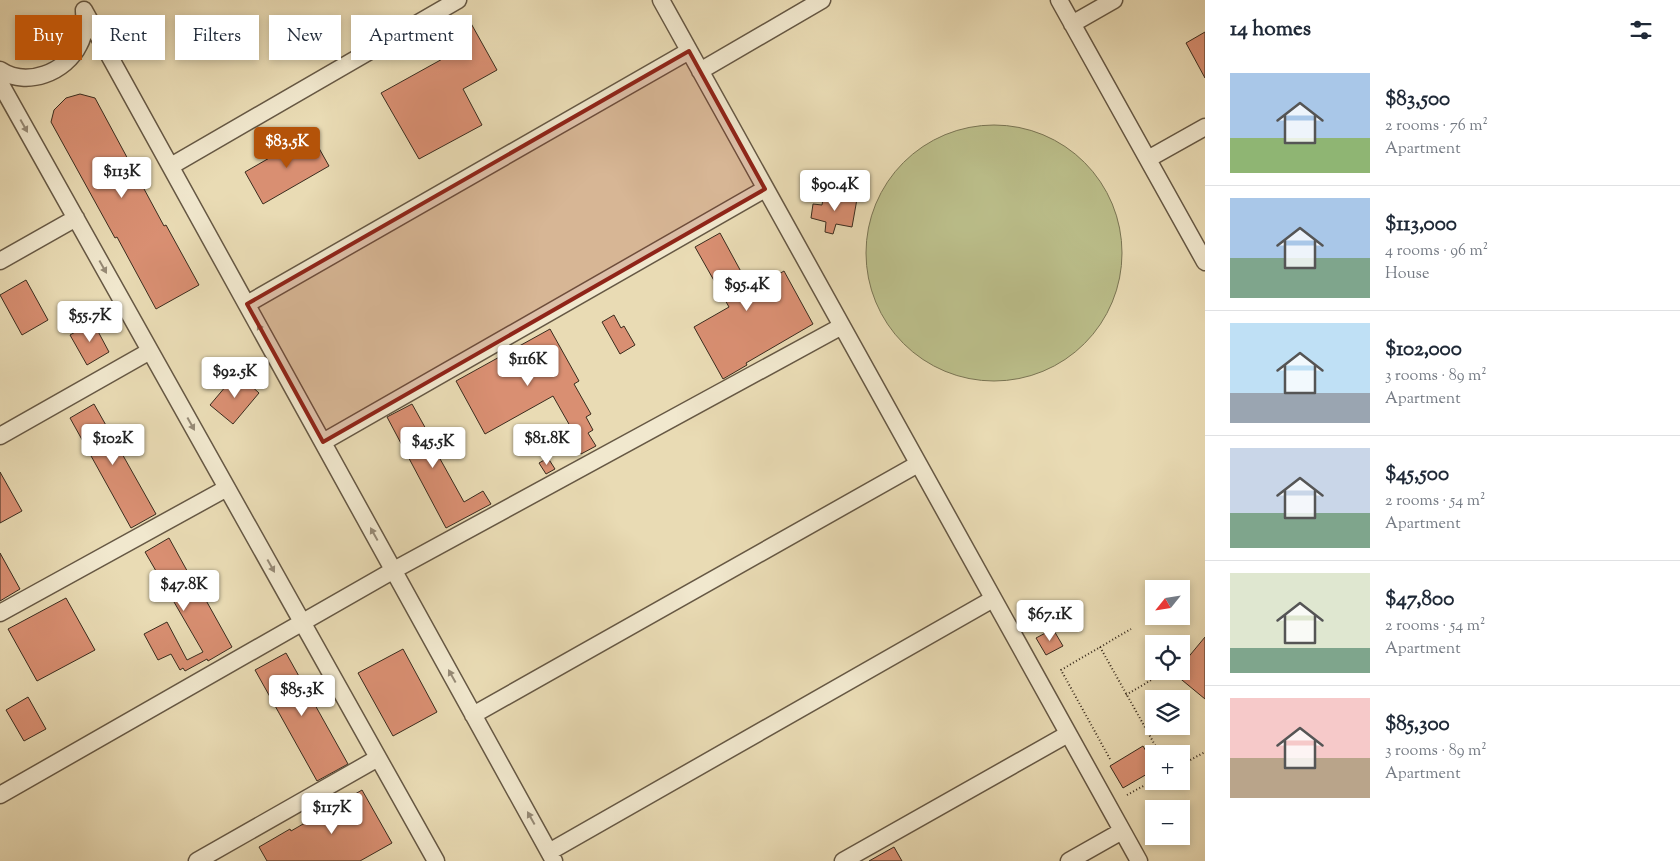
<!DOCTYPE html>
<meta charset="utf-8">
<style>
:root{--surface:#fff;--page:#f2f2f3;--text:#1f2937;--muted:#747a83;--line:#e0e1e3;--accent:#b45309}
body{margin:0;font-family:"Sorts Mill Goudy",serif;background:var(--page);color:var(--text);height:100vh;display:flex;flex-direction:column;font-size:19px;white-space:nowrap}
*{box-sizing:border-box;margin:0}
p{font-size:16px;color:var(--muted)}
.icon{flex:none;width:28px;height:28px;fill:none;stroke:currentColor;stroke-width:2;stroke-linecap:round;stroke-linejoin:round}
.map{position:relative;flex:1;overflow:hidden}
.details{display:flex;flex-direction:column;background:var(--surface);width:475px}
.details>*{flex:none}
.banner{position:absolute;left:15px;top:15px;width:475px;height:45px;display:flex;gap:10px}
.needle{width:32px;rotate:240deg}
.fabs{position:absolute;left:1145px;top:580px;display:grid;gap:10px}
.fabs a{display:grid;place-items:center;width:45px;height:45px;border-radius:0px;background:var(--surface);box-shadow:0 2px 8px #0003;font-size:25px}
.price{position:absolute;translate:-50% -42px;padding:0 11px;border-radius:5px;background:#fff;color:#222;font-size:16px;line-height:32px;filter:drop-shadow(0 1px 2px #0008)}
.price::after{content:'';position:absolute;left:50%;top:30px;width:15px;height:11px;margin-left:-8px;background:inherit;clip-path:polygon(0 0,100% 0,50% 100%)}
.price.current{background:var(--accent);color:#fff}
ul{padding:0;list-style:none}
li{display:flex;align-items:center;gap:15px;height:125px;padding:0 25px}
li+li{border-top:1px solid var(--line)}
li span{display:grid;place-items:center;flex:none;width:140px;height:100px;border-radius:0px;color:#555}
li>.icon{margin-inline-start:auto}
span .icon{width:60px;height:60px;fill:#fffc;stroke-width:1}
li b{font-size:21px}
h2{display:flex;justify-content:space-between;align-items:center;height:60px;padding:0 25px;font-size:21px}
.pill{padding:0 18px;border-radius:0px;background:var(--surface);box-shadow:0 2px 8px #0003;font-size:18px;line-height:45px}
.pill.current{background:var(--accent);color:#fff}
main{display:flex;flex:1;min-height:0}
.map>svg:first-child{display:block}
.green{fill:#bbbe8a;stroke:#7a7554}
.building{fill:#d98f72;stroke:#3a2c1e}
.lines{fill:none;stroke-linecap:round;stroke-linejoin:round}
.minor-casing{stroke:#665844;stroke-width:19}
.path{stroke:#3a2c1e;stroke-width:2;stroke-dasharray:1 2.5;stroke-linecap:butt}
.minor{stroke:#f1e8ce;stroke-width:16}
.oneway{fill:#968a76}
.marked{fill:#8f2418;fill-opacity:0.2;stroke:#8f2418;stroke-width:4;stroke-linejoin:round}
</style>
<main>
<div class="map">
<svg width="1205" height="861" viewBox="0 0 1205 861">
<rect width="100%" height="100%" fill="#e9dbb4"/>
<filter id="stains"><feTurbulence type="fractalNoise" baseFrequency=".004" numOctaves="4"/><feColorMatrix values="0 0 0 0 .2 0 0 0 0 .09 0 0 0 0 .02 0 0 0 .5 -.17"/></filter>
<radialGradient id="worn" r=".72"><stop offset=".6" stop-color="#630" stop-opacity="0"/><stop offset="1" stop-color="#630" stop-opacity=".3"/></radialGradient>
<path class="green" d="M866 253a128 128 0 1 1 256 0a128 128 0 1 1-256 0Z"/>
<path class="building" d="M468,18L497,70L463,89L482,125L419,159L381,93L455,52L444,31Z
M1205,32V78L1186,43Z
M80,94L95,98L164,226L166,225L199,285L156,309L117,237L115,238L51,122L54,110L66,98Z
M311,134L329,166L263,204L245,172Z
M824,193L857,199L852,227L836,224L833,234L825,232L826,222L811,218L813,204L822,205Z
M720,233L751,290L784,271L813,324L746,363L747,365L723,379L694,327L729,307L695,247Z
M26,280L48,320L22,335L0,295Z
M614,315L621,328L624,326L635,345L620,354L602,322Z
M93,322L109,352L87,365L70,335Z
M550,329L579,381L574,384L591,414L586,417L593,430L588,433L596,446L581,454L574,442L578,440L553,396L485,434L456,381Z
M237,373L259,393L233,424L210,405Z
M94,404L156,514L131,528L70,418Z
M412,404L441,456L439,457L464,502L483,491L491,504L446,528L387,417Z
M548,458L555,469L546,474L539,463Z
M0,472L22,511L0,523Z
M169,538L201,596L203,595L232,647L208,661L207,659L185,671L183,668L180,670L171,654L158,660L144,634L167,622L187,660L203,652L145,552Z
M0,553L20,589L0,601Z
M66,598L95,650L37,681L8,629Z
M1053,629L1063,646L1046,655L1036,638Z
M1205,637V699L1171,671H1181V666Z
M403,649L437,712L393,736L358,673Z
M286,653L348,764L317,781L255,670Z
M28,697L46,729L24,741L6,710Z
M1143,746L1154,765V770L1123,788L1110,766Z
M362,790L392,843L360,861H267L259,847L290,829L291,831Z
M894,847L902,861H869Z"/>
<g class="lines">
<g class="minor-casing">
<path id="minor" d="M661,0L1139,861
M1059,0L1205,262
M84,10L554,861
M1072,24L1114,0
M0,70C27,88 66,72 79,45C85,34 85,23 84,11
M700,71L822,0
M0,83L436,861
M1148,159L1205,127
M171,166L458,0
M0,261L76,218
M247,304L689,51
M0,436L150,351
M323,442L765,189
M0,613L227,488
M473,715L918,464
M0,795L394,570L842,326
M549,852L993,599
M197,861L378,758
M843,861L1068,734
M1069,861L1122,831"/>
</g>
<path class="path" d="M1100,647L1160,754
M1126,695L1158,676
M1110,759L1061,670L1131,629
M1181,765L1205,752
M1127,795L1154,780"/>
<use href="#minor" class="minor"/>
</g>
<defs><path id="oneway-solid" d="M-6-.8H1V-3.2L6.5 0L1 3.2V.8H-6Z" transform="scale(1.25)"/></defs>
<g class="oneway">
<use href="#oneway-solid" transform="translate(24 126) rotate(61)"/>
<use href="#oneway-solid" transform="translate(103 267) rotate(61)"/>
<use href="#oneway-solid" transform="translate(261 330) rotate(-119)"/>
<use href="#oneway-solid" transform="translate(191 424) rotate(61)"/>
<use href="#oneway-solid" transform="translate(374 534) rotate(-119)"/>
<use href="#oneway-solid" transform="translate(271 566) rotate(61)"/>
<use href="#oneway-solid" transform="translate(452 676) rotate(-119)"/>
<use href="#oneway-solid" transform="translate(531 818) rotate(-119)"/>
</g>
<path class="marked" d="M689,51L765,189L323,442L247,304Z"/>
<rect width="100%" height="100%" filter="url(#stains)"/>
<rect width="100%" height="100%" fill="url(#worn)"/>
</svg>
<div class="fabs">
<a><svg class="needle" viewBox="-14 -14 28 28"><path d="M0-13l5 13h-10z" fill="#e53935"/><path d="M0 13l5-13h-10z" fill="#747a83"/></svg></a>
<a><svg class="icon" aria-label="locate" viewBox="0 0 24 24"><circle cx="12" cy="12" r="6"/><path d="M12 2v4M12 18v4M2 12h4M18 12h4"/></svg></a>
<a><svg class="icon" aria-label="layers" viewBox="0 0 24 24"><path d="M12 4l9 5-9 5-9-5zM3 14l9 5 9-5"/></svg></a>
<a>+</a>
<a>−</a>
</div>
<b class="price current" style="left:287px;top:169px">$83.5K</b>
<b class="price" style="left:122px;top:199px">$113K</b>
<b class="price" style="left:835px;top:212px">$90.4K</b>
<b class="price" style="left:747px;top:312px">$95.4K</b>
<b class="price" style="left:90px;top:343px">$55.7K</b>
<b class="price" style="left:528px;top:387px">$116K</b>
<b class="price" style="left:235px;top:399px">$92.5K</b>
<b class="price" style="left:113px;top:466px">$102K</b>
<b class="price" style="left:547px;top:466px">$81.8K</b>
<b class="price" style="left:433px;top:469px">$45.5K</b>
<b class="price" style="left:184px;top:612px">$47.8K</b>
<b class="price" style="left:1050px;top:642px">$67.1K</b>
<b class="price" style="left:302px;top:717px">$85.3K</b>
<b class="price" style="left:332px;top:835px">$117K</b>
<div class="banner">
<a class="pill current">Buy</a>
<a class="pill">Rent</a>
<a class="pill">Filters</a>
<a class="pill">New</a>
<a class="pill">Apartment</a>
</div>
</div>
<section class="details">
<h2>14 homes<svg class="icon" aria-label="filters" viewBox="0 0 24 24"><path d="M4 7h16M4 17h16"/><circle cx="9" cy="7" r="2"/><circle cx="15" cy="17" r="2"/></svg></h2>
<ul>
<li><span style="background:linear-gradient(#a9c7e8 65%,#8fb573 0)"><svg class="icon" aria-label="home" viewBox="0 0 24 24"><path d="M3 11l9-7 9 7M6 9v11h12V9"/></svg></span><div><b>$83,500</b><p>2 rooms · 76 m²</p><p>Apartment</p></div></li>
<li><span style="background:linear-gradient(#a9c7e8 60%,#7fa58c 0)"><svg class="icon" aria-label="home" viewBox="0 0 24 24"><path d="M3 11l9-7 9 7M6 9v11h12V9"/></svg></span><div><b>$113,000</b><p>4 rooms · 96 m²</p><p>House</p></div></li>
<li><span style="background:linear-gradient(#bfe0f5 70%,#9aa5b1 0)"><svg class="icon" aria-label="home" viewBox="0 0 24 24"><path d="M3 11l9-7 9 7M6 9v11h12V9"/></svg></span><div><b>$102,000</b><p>3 rooms · 89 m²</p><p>Apartment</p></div></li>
<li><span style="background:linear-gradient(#c9d6e8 65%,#7fa58c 0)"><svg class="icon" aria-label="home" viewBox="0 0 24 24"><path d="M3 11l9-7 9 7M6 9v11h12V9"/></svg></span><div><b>$45,500</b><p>2 rooms · 54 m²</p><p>Apartment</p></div></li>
<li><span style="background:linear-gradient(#dfe7d0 75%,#7fa58c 0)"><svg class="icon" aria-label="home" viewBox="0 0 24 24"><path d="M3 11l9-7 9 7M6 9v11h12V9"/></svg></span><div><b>$47,800</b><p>2 rooms · 54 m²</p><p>Apartment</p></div></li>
<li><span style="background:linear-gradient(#f6c9c9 60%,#b9a48a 0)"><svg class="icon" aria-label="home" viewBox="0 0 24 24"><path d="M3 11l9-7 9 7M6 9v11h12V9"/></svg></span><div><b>$85,300</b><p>3 rooms · 89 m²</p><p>Apartment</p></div></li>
</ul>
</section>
</main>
